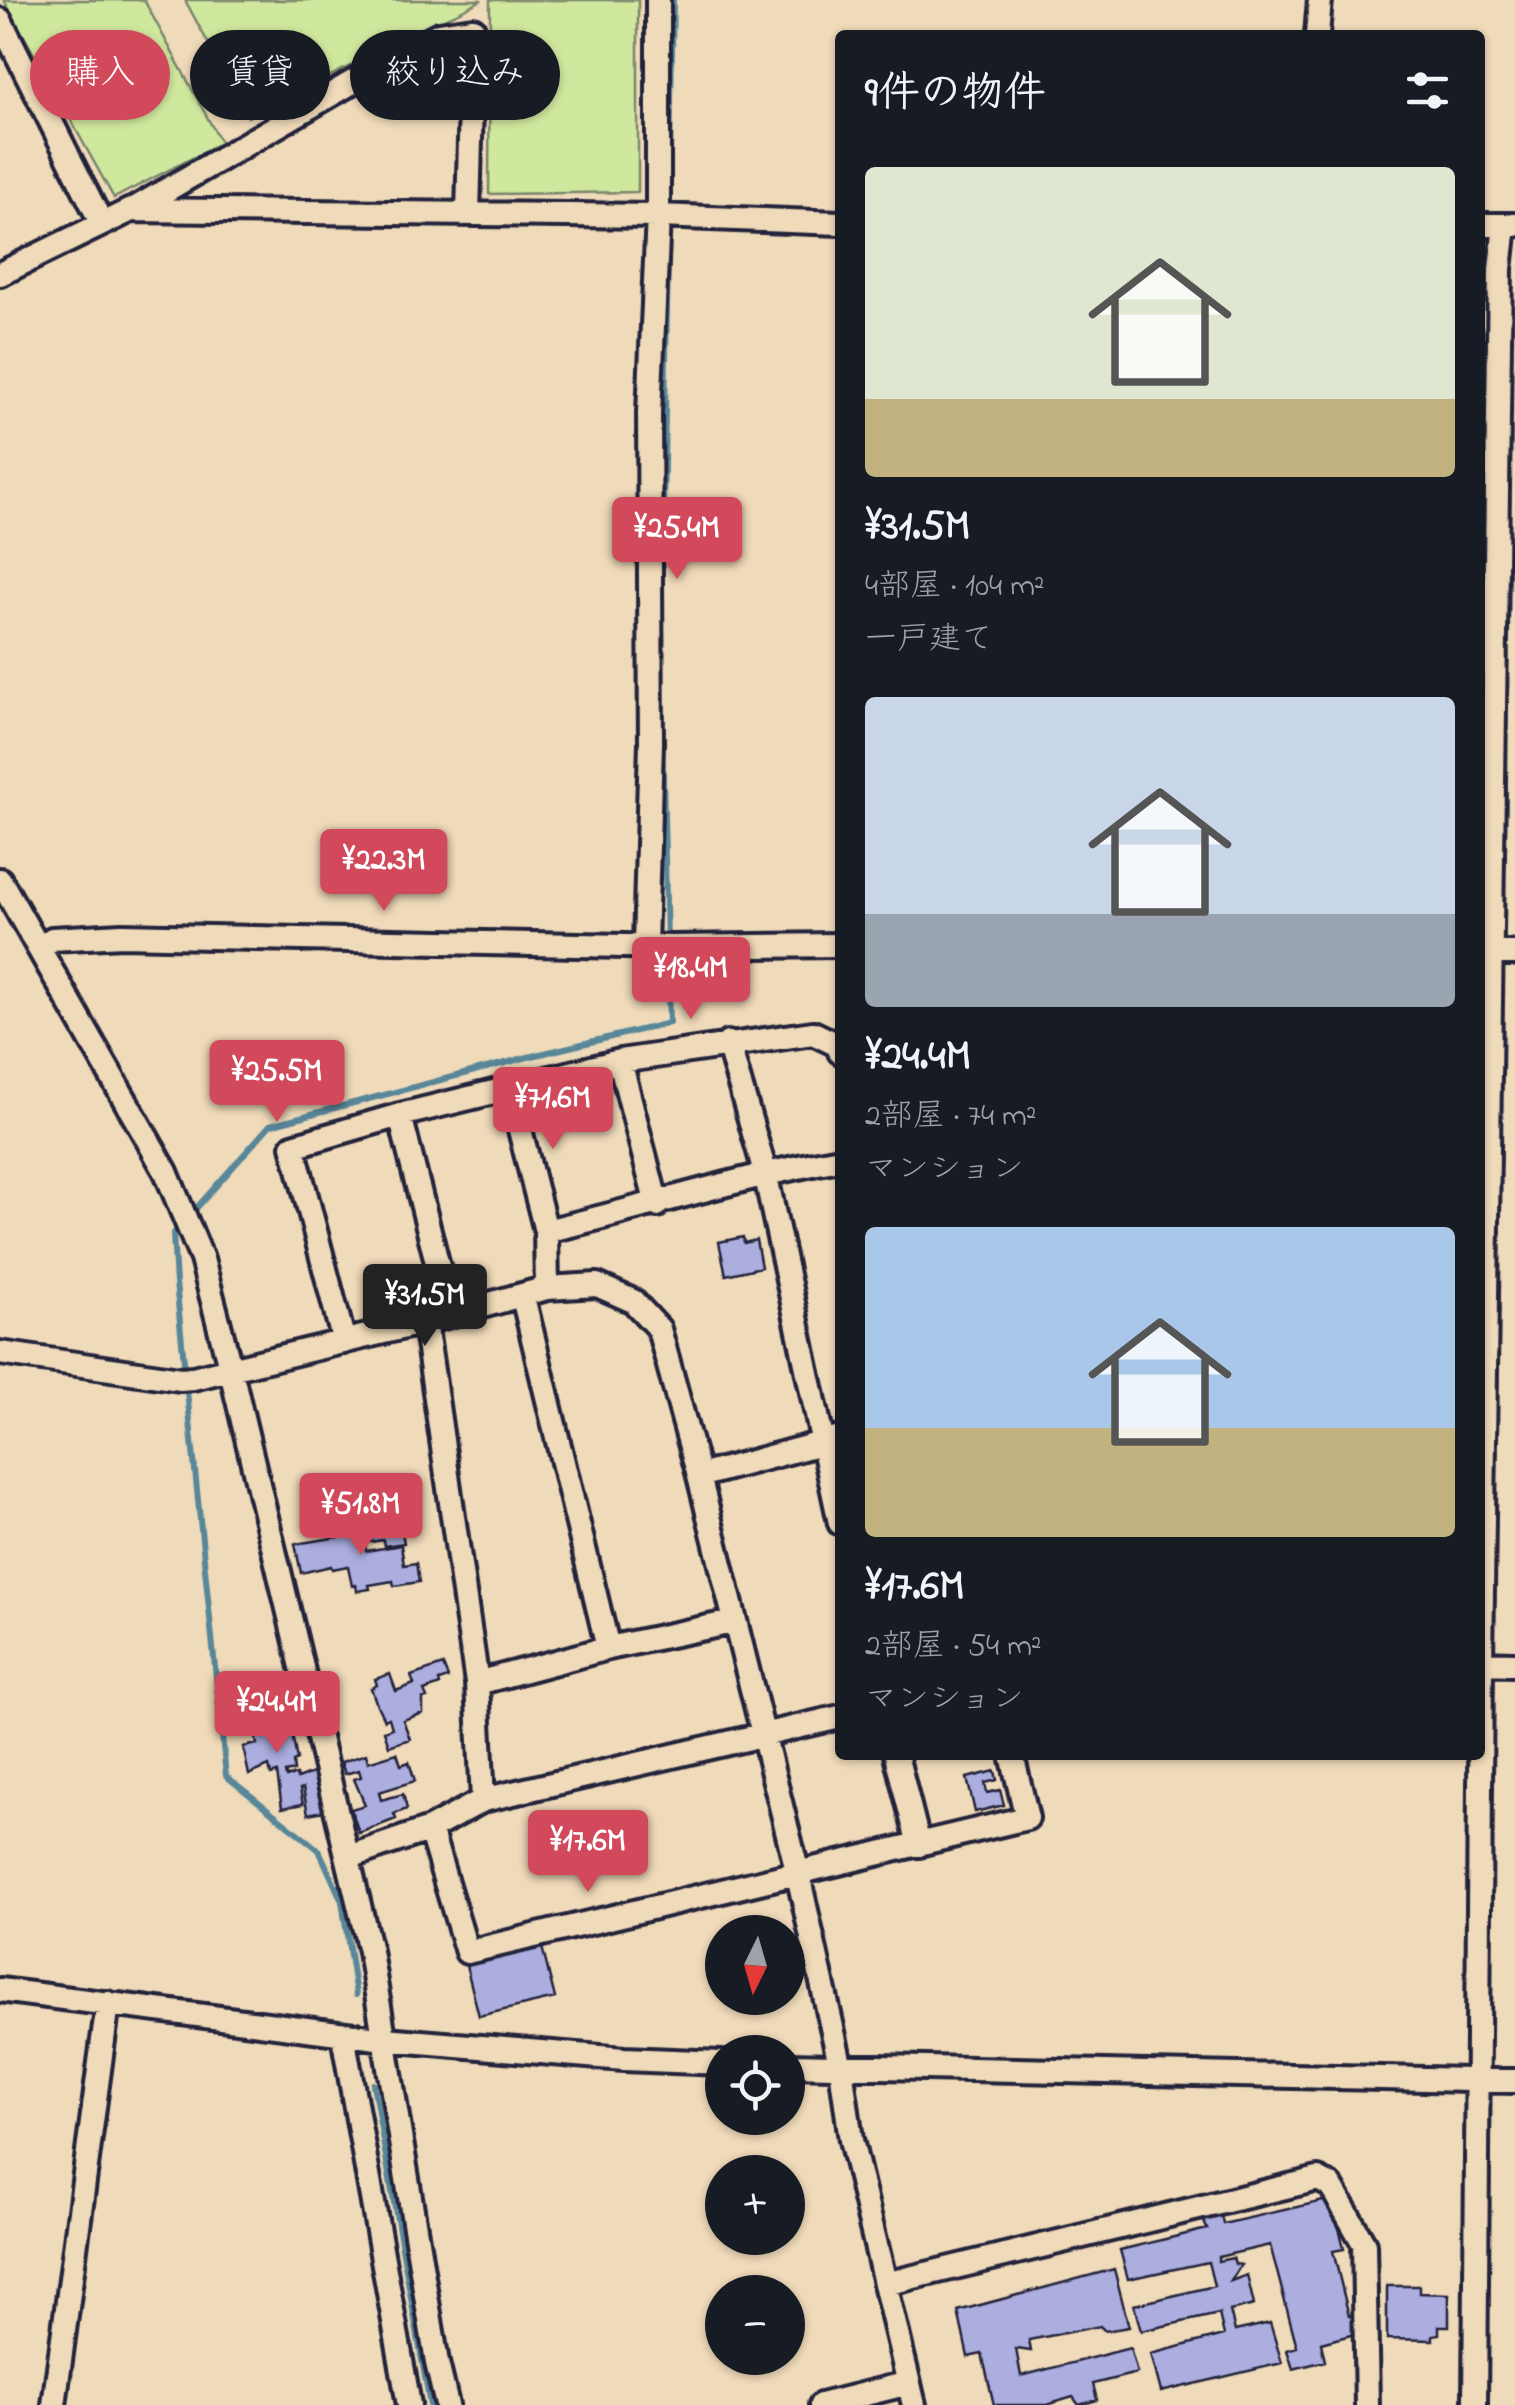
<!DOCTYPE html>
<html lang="ja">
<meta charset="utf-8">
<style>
:root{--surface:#171b24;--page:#242831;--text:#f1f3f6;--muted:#9ea1a6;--accent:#d1495b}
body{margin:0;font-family:"Indie Flower","Klee One",sans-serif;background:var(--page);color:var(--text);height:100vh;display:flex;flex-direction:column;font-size:38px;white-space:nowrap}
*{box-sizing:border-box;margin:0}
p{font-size:32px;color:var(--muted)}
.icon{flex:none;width:55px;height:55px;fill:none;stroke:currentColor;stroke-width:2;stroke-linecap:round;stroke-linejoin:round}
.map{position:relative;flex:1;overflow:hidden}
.sheet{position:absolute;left:835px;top:30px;width:650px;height:1730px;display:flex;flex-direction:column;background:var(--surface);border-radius:10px;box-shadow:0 2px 8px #0004}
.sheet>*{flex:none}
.hud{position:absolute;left:30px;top:30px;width:655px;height:90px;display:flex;gap:20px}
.needle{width:65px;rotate:185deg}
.buttons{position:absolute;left:705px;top:1915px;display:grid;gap:20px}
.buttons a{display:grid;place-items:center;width:100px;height:100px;border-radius:50%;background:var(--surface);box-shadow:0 2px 8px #0004;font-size:50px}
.price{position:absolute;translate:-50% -85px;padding:0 22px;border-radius:10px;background:var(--accent);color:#fff;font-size:32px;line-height:65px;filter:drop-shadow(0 2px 5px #0008)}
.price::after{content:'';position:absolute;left:50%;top:60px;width:30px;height:22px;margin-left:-15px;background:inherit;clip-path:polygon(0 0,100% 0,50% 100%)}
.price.on{background:#222;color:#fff}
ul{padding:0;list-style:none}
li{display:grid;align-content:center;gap:20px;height:530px;padding:0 30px}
li span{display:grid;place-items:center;height:310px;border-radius:10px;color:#555}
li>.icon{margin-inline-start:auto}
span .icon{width:180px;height:180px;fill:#fffc;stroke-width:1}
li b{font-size:42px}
h2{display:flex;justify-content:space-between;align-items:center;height:120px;padding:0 30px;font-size:42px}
.pill{padding:0 35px;border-radius:45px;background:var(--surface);box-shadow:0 2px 8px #0004;font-size:35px;line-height:90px}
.pill.on{background:var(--accent);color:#fff}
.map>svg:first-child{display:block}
.green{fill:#d0e89e;stroke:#79856c;stroke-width:2.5}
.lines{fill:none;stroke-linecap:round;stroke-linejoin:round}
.stream{stroke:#58879a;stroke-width:6}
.building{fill:#abaedf;stroke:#22223b;stroke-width:2.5}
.minor-casing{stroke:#22223b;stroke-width:30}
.minor{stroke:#efdab9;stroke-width:22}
</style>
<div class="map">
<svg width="1515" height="2405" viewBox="0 0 1515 2405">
<rect width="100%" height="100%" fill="#efdab9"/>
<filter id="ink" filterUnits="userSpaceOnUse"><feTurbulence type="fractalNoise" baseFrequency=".01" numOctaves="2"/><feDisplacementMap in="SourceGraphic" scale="20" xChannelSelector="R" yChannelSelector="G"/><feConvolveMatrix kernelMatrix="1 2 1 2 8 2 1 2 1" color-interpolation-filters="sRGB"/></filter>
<g filter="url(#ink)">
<path class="green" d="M4,0H144L221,143L114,198Z
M185,0H482L248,117Z
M490,0H638V192L489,194Z"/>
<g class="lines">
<path class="stream" d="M661,614L673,0
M193,1212L270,1125L524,1058L669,1023L662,736
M179,1228L173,1234L176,1283L226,1776L319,1850L342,1901L356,1995
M373,2084L430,2405"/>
</g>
<path class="building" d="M743,1237L744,1243L756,1240L761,1267L726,1275L719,1242Z
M401,1527L404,1543L384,1546L383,1540L365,1543L366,1551L401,1545L404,1565L416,1563L419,1582L394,1586L393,1581L369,1585L370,1589L357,1591L356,1585L352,1586L348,1566L332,1569L331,1566L301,1573L295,1544Z
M443,1665L448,1678L439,1681L440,1685L424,1691L427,1698L423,1699V1713L403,1720L410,1739L389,1746L384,1731L392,1728L389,1718L384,1720L377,1705L371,1688L377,1685L375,1679L390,1674L396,1691L414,1684L411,1676Z
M266,1691L272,1721L268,1723L270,1735L292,1734L297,1760L293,1762L294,1771L285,1773L286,1777L296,1775L297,1779L315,1772L324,1811L308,1814L303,1788L300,1789L303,1804L282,1808L277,1773L271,1775L269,1766L249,1775L243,1747L257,1744L253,1726L247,1727L241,1696Z
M266,1691L272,1721L268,1723L270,1735L292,1734L297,1760L293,1762L294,1771L285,1773L286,1777L296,1775L297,1779L315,1772L324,1811L308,1814L303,1788L300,1789L303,1804L282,1808L277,1773L271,1775L269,1766L249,1775L243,1747L257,1744L253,1726L247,1727L241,1696Z
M397,1753L401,1765L409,1762L415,1781L379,1792L381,1800L403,1794L407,1809L394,1814L396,1819L359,1833L351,1809L365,1805L354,1779L361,1777L359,1770L345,1774L341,1762L366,1754L368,1762Z
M995,1771L997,1780L985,1783L987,1793L1000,1790L1004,1805L975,1812L967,1778Z
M542,1947L555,1998L479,2016L466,1965Z
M1332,2199L1344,2249L1333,2251L1349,2316L1358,2314L1362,2332L1321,2343L1325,2361L1293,2369L1287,2350L1297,2347L1270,2245L1218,2257V2261L1233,2258L1235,2264L1241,2265L1231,2281L1247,2275L1254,2305L1230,2311L1235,2331L1270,2323L1282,2363L1161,2392L1151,2354L1224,2335L1219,2314L1141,2331L1134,2305L1214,2286L1208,2262L1128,2279L1120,2250L1207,2229L1201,2214L1220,2211L1223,2224Z
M1114,2269L1129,2327L1105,2331L1100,2326L1029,2340L1031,2351L1016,2349L1021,2376L1130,2348L1137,2373L1093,2384L1097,2400L1079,2405L1073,2397L1047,2405H994L982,2354L968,2357L958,2311Z
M1387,2286H1419V2293L1449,2294V2326H1439V2334L1433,2335V2340L1387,2339Z"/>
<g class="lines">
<g class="minor-casing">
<path id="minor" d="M0,20L101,222
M1317,35L1320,0
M134,209L401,54L439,34L473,29L468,214
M1480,225H1515
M0,274L131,210L658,216L840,223
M0,880L166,1172L202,1259L231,1371L370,1951L437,2363L447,2405
M645,946L651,743L649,413L658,216V0
M40,950L52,939L122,935L671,947L840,945
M1480,953H1515
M728,1043L765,1172L840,1523
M620,1061L657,1205
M509,1087L546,1231L547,1288
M400,1115L450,1314
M546,1231C645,1208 741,1176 840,1159
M523,1297L608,1648
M425,1322L477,1683L483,1800
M344,1342L293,1146L400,1115L620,1061L813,1033L838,1045L840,1052
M0,1353L180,1379L193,1378L425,1322L547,1288L597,1285L633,1301L659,1329L699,1476L797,1870L841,2068L851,2140L914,2405
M699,1476L840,1438
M1480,1663L1515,1664
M477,1683L608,1648L733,1622
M896,1755L919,1845
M430,1829L467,1952L1027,1818L1012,1755
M349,1857L430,1829L483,1800L840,1717
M0,1990L385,2039L624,2059L722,2063
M343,2035L409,2405
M788,2065L1515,2081
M885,2284L1318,2179L1331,2186L1364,2244L1367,2405
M54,2405L108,2003
M821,2405L909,2383
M1475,2405L1481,1663L1500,269L1505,225"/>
</g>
<use href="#minor" class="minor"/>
</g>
</g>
</svg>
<div class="buttons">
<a><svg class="needle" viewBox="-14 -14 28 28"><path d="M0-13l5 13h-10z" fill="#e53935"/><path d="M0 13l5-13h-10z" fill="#9ea1a6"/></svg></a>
<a><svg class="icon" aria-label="locate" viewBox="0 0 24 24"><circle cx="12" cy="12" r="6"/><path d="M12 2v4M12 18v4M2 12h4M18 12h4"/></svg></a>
<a>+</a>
<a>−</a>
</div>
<b class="price" style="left:677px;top:582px">¥25.4M</b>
<b class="price" style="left:384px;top:914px">¥22.3M</b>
<b class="price" style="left:691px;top:1022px">¥18.4M</b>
<b class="price" style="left:277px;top:1125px">¥25.5M</b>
<b class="price" style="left:553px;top:1152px">¥71.6M</b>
<b class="price on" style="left:425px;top:1349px">¥31.5M</b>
<b class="price" style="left:361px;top:1558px">¥51.8M</b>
<b class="price" style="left:277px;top:1756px">¥24.4M</b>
<b class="price" style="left:588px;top:1895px">¥17.6M</b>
<div class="hud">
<a class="pill on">購入</a>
<a class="pill">賃貸</a>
<a class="pill">絞り込み</a>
</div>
<section class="sheet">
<h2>9件の物件<svg class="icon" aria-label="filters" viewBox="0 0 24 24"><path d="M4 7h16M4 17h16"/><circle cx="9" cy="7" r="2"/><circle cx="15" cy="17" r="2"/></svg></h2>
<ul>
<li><span style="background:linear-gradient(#dfe7d0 75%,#c2b280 0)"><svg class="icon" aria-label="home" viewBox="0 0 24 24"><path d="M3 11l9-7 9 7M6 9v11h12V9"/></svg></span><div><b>¥31.5M</b><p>4部屋 · 104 m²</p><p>一戸建て</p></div></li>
<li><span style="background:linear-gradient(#c9d6e8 70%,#9aa5b1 0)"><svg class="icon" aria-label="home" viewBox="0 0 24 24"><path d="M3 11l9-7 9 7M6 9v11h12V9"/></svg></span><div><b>¥24.4M</b><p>2部屋 · 74 m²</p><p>マンション</p></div></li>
<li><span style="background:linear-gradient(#a9c7e8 65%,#c2b280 0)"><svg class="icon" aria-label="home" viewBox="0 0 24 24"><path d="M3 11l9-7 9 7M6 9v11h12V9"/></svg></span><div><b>¥17.6M</b><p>2部屋 · 54 m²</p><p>マンション</p></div></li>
</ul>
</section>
</div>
